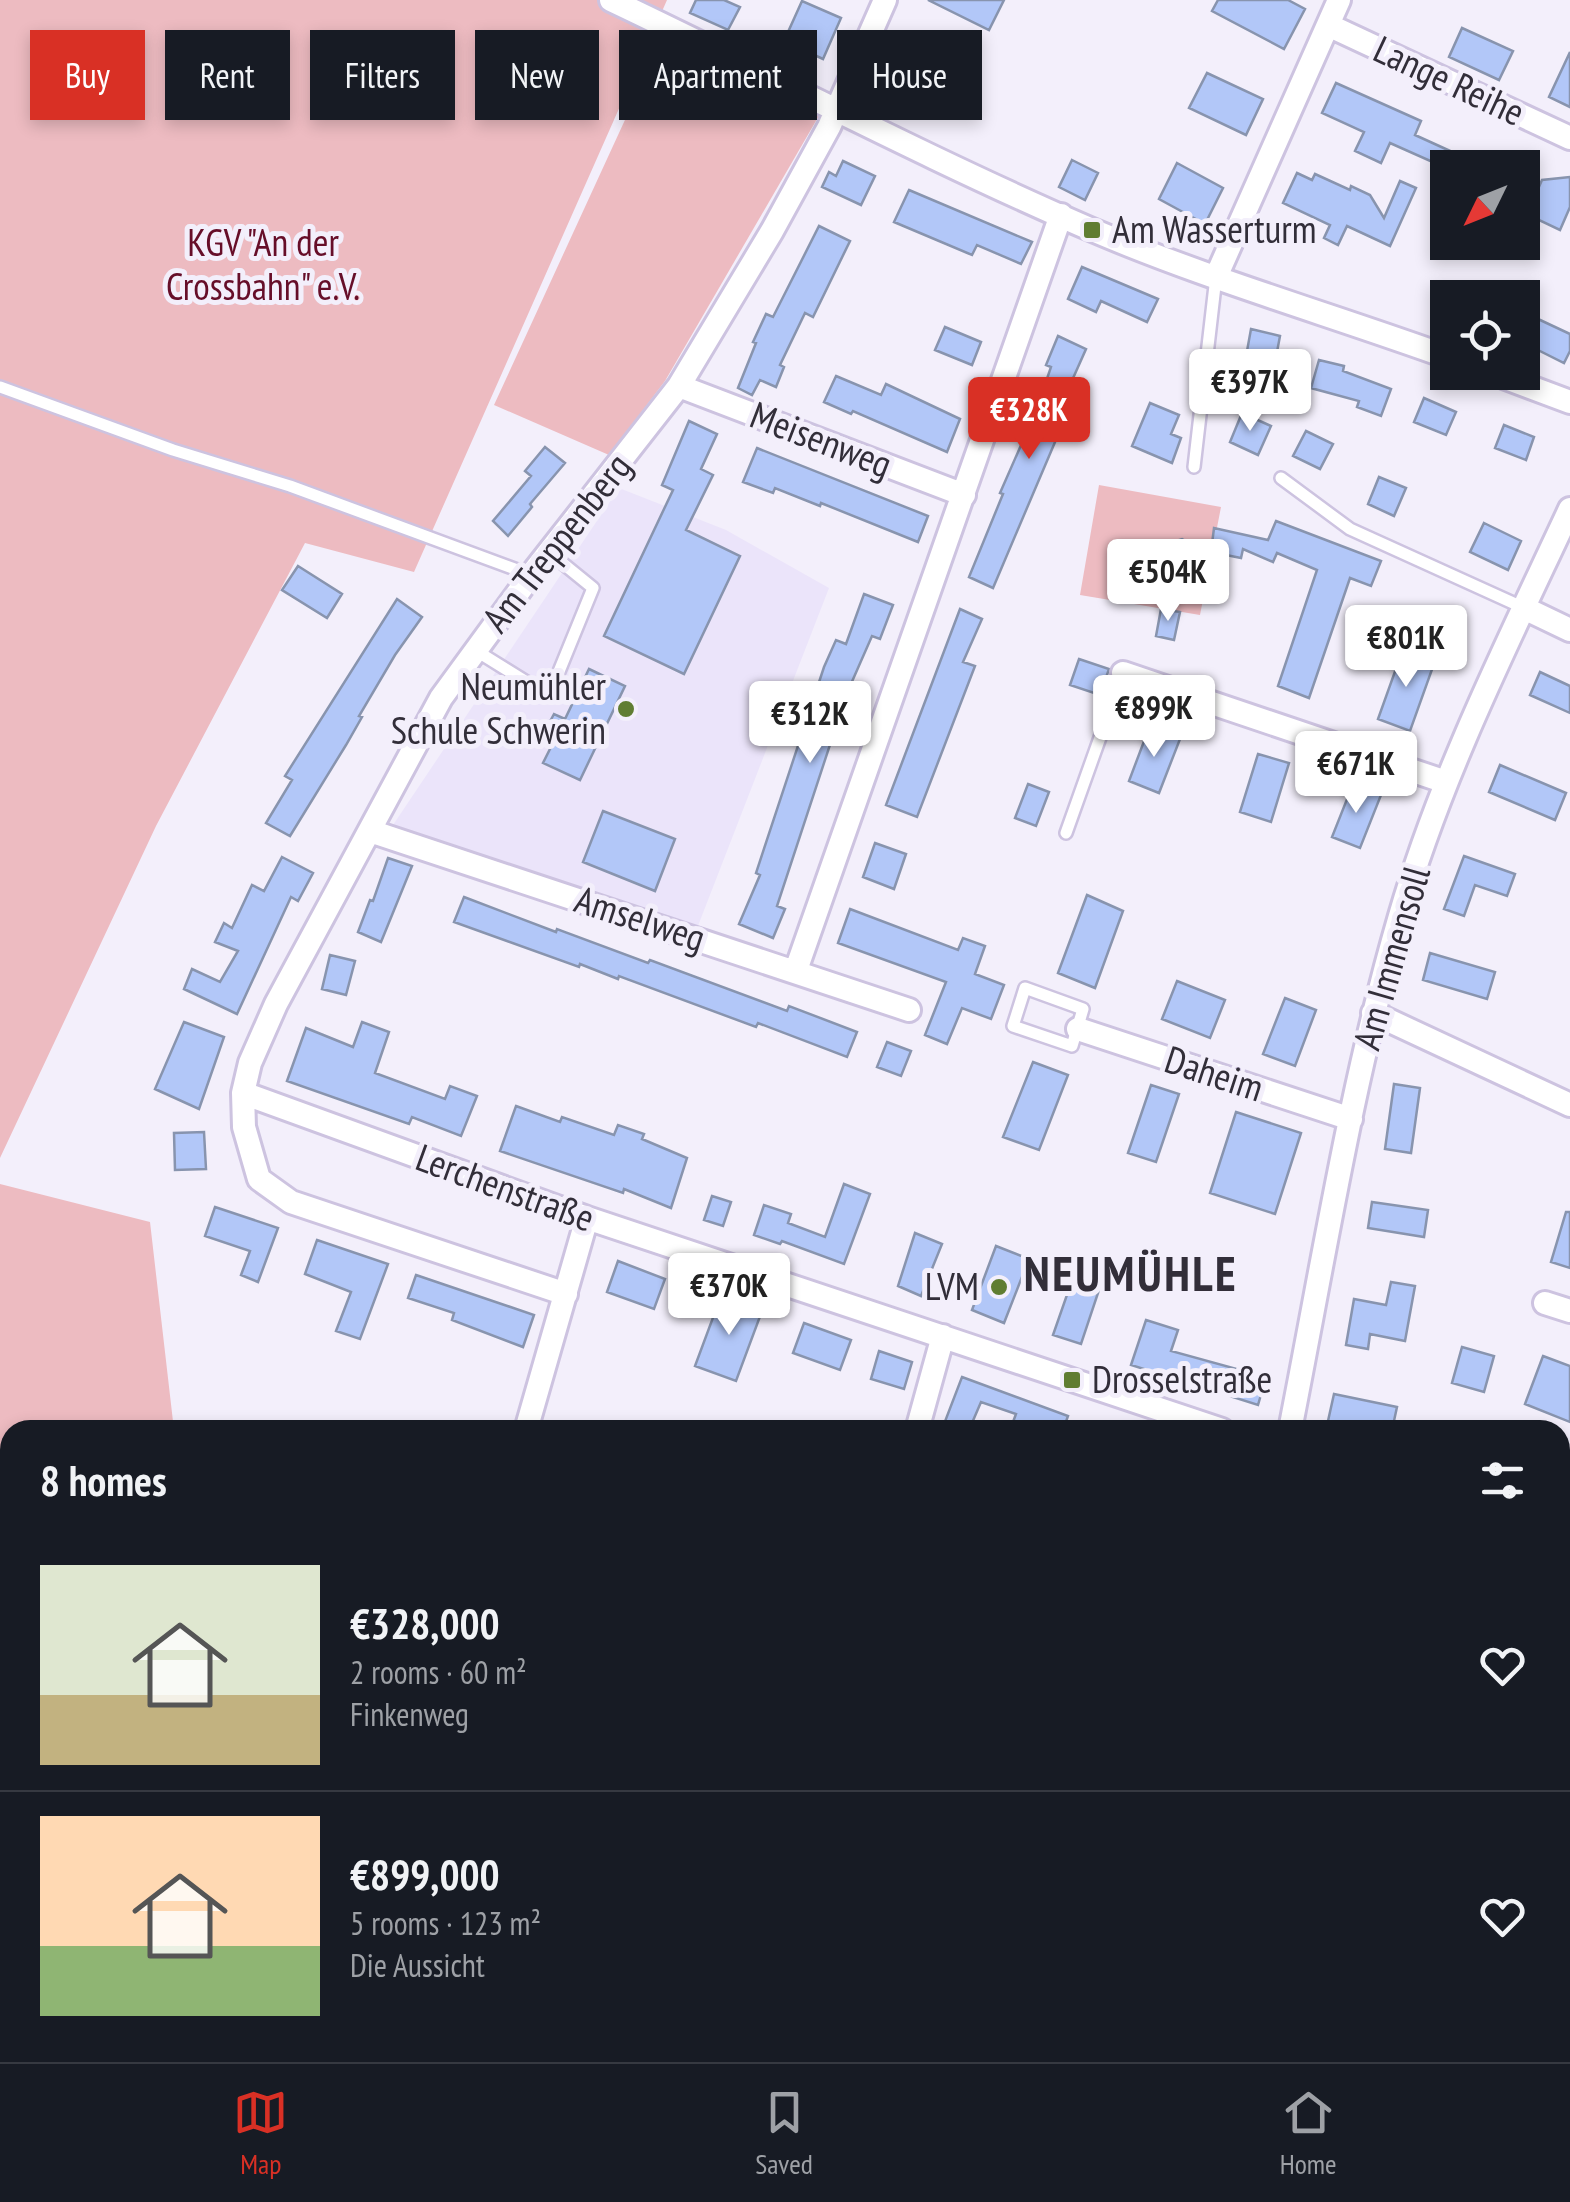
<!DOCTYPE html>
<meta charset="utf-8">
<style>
:root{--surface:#171b24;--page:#242831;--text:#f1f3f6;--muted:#9ea1a6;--line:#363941;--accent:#d93025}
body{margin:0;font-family:"PT Sans Narrow",sans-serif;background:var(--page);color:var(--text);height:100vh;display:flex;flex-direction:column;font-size:38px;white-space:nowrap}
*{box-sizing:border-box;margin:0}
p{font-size:32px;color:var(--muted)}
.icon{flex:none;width:55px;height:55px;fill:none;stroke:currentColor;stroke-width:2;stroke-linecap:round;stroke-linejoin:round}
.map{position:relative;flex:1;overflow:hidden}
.drawer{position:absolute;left:0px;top:1420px;width:1570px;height:642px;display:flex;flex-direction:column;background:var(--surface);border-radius:30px 30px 0 0;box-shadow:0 5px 15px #0003}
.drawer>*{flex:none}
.top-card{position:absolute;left:30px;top:30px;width:1000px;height:90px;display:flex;gap:20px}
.needle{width:65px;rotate:227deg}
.tools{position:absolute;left:1430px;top:150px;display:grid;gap:20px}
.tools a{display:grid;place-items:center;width:110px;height:110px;border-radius:0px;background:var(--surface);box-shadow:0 5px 15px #0003;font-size:50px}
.price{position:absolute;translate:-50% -85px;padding:0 22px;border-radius:10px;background:#fff;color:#222;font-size:32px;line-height:65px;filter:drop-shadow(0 2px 5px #0008)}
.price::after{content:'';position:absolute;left:50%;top:60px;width:30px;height:22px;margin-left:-15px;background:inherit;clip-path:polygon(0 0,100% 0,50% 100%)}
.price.active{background:var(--accent);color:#fff}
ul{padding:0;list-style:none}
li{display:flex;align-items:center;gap:30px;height:250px;padding:0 40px}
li+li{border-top:2px solid var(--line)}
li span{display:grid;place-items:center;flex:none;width:280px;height:200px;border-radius:0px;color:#555}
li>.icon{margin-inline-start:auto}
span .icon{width:120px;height:120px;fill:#fffc;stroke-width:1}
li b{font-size:42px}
h2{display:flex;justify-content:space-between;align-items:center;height:120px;padding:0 40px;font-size:42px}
.pill{padding:0 35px;border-radius:0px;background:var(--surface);box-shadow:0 5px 15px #0003;font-size:35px;line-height:90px}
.pill.active{background:var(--accent);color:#fff}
.tab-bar{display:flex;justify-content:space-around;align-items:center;height:140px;border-top:2px solid var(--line);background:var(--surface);font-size:28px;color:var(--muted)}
.tab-bar a{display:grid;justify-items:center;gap:5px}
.tab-bar .active{color:var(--accent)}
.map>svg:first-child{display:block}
.built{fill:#ebe4fa}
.green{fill:#edbbc1}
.building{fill:#b2c7f8;stroke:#8894ae;stroke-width:2.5}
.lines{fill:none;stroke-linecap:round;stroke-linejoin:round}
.service-casing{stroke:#cdc3e0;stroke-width:16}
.minor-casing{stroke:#cdc3e0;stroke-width:28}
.service{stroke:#fff;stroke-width:11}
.minor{stroke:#fff;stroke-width:22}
.poi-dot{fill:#607d32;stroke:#f3effb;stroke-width:4}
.labels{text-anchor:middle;stroke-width:10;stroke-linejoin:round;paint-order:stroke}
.street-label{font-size:38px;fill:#322e39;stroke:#f3effb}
.poi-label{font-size:38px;fill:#322e39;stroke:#f3effb;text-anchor:start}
.park-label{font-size:38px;fill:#660e29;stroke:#f3effb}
.district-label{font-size:48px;font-weight:bold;letter-spacing:2.5px;fill:#322e39;stroke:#f3effb}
</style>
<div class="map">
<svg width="1570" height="2062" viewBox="0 0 1570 2062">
<rect width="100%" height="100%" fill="#f3effb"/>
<path class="built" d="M619,488L726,530L829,588L696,931L389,831Z"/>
<path class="green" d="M0,0H667L414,572L305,543L156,826L0,1158Z
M664,35L820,114L665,381L609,455L494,405Z
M1099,485L1221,507L1200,615L1080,595Z
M0,1184L150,1222L174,1430H10V2012L0,2007Z
M91,2053H214L234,2062H109Z"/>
<path class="building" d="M696,0H724L740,7L728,30L690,13Z
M928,0H1004L989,30Z
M1218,0H1288L1305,9L1284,49L1212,11Z
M802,1L841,18L823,59L784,41Z
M1462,28L1513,51L1499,80L1449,57Z
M900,44L938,65L912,117L873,97Z
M1570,52V107L1549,97Z
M1207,73L1263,99L1246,135L1189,108Z
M1336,83L1421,121L1415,135L1459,155L1454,168H1446L1390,143L1381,163L1355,151L1364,132L1322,113Z
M1072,160L1098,173L1085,200L1059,187Z
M843,161L875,176L861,205L822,187L829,172L836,176Z
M1177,163L1223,188L1205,224L1159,199Z
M1297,173L1312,180L1315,174L1350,190L1351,186L1370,195L1384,218L1400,181L1416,188L1390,246L1347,226L1338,245L1324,238L1330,225L1283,203Z
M1570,177V207L1560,230L1522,212V181L1538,189L1542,180Z
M909,190L1032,242L1021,264L977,245L972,255L894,222Z
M819,226L850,241L813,317L805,313L780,365L784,367L776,387L760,380L752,395L738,388L756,343L753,342L766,314L773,317Z
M1082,267L1158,299L1147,322L1101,301L1096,312L1068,299Z
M1538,319L1570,334V351L1564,363L1526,344Z
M945,327L981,342L972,365L935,350Z
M1251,329L1280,336L1274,368L1245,362Z
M1058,336L1086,349L1066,394L1072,396L1058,435L993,588L969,577L1003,494L1000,493L1036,411L1051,367L1046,365Z
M1319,360L1344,366L1343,371L1391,389L1381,416L1357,407L1359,401L1311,388Z
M836,376L881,395L886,384L960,419L947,452L853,411L851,414L824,402Z
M1424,398L1456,412L1446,435L1414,422Z
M1150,403L1179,415L1171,434L1181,438L1172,463L1132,446Z
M1242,413L1271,426L1258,455L1230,442Z
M689,421L717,434L701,469L713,475L686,530L740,556L684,674L604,636L673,490L662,485Z
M1504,425L1534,437L1526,460L1495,448Z
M1306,431L1333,444L1320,469L1293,456Z
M545,447L565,463L530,504L532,507L508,536L493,521L531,476L525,471Z
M757,448L928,516L918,542L821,503L820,506L775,488L773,493L743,482Z
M1379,477L1406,488L1394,516L1368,504Z
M1276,521L1381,561L1371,586L1350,578L1309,698L1278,686L1317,570L1277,553L1273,562L1243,549L1241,558L1211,552L1214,528L1268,540Z
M1484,523L1521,541L1508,570L1470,552Z
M1182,539L1199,549L1189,566L1178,569L1169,564L1165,553L1170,543Z
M298,566L342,594L327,618L282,590Z
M864,594L893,605L880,639L872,636L847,693L777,906L785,909L773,938L739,924L760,875L756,873L824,667L836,640L846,644Z
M397,599L422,617L395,655L359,716L362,717L346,745L290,836L266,823L292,780L285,776Z
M960,609L982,619L963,662L975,666L917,817L886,805Z
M1161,609L1180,612L1174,640L1156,636Z
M1403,649L1435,661L1410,731L1378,719Z
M1079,659L1109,669L1100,695L1070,685Z
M589,669L625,686L580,780L543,763L557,735L546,729L554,714L565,719Z
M1540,672L1570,686V713L1530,695Z
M1149,728L1180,739L1159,793L1129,781Z
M1258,754L1289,763L1271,822L1240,812Z
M1500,765L1566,793L1555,820L1489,792Z
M1028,784L1049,792L1036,826L1015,818Z
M1353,784L1381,795L1360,848L1332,837Z
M603,811L675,839L655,891L583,862Z
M875,843L906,854L894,889L863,877Z
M1464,856L1515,874L1507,896L1475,885L1464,916L1444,909Z
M282,857L313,873L298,901L291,897L237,1014L184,989L192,969L220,982L238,951L215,942L224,923L232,928L252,885L264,891Z
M388,858L412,866L381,942L358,932L370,900L373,901Z
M1087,895L1123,911L1095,988L1058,973Z
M464,897L556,932L557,929L648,963L650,960L787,1011L789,1006L857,1032L847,1057L758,1023L756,1027L619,976L618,979L580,964L579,967L454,922Z
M850,909L958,950L963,938L985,946L975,974L1004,985L991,1019L962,1008L947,1044L925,1035L946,982L838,943Z
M1430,953L1495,972L1487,999L1423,980Z
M330,955L355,961L346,995L322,989Z
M1177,981L1225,1000L1210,1038L1162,1019Z
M1285,998L1316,1010L1295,1066L1263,1054Z
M184,1022L224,1037L199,1109L155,1089Z
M362,1022L389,1032L375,1073L445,1099L450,1086L477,1096L461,1136L412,1117L409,1124L287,1081L306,1028L353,1047Z
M887,1042L911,1051L901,1076L877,1067Z
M1033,1062L1068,1075L1039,1150L1003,1137Z
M1394,1084L1420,1088L1411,1153L1385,1149Z
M1151,1085L1179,1094L1156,1162L1128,1153Z
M516,1106L560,1122L562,1117L614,1135L618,1125L644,1134L642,1139L687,1158L671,1208L624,1189L623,1193L500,1151Z
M1236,1112L1301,1133L1275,1214L1210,1193Z
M204,1132L206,1169L175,1170L174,1133Z
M844,1184L870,1194L844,1264L782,1241L780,1244L754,1235L764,1205L791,1214L788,1223L825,1237Z
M712,1196L731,1202L723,1226L704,1220Z
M1372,1202L1428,1210L1424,1237L1368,1228Z
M215,1207L278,1228L258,1282L241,1275L250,1251L205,1236Z
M1566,1212H1570V1268L1551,1262Z
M915,1233L942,1244L921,1296L898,1286Z
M317,1240L388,1264L360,1339L336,1331L351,1292L305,1274Z
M996,1246L1029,1259L1004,1323L972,1310Z
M618,1261L665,1279L654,1309L607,1292Z
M1076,1269L1103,1278L1081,1344L1053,1335Z
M416,1275L534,1315L523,1347L452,1320L454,1313L408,1298Z
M1391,1282L1415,1286L1405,1341L1370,1334L1368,1349L1346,1345L1354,1299L1386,1305Z
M721,1296L762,1311L736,1381L695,1366Z
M1146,1320L1178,1330L1171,1351L1266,1377L1258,1405L1131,1365Z
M804,1323L851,1340L840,1370L793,1353Z
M1462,1347L1494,1356L1484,1392L1452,1383Z
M879,1351L912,1362L904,1389L871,1379Z
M1543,1356L1570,1366V1422L1525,1404Z
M962,1377L1068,1416L1063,1430H1010L1016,1414L981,1402L969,1430L944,1424Z
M1334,1394L1397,1407L1392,1430H1326Z"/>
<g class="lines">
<g class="service-casing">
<path id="service" d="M0,387L173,450L290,486L531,575
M1194,467L1216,277
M1281,478L1350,529L1524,608
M475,650L549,696L593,588L550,553
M1066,833L1123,673
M1025,988L1083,1009L1072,1046L1013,1026Z
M1560,1552L1570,1521
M0,1859L10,1865"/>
</g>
<g class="minor-casing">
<path id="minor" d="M611,0C771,76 928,159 1090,229C1207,279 1329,314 1448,357
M1328,25L1570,138
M1216,277L1339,0
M1490,372L1570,402
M679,386L964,495
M1524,608L1570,630
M1123,673L1446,782
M370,831L909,1010
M796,970L1061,215
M1373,1013L1570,1105
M1078,1029L1351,1119
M243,1093L587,1218L1222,1430
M566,1294L291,1202L259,1179L244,1127L243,1093L250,1063L276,1004L441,698L531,575L679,386L772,231L829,127L885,0
M1545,1303L1570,1311
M526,1430L587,1218
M917,1430L943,1336
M1290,1430C1324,1258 1351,1084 1400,916C1441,775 1508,642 1570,509
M1560,1577L1570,1581
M1560,1912L1570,1916
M404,2052L425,2062
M1471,2052L1505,2062
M327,2062L331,2052
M721,2062L725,2052
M1161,2062L1163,2052"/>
</g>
<use href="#service" class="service"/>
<use href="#minor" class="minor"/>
</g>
<g class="poi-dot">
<rect x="1082" y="220" width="20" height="20" rx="5"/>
<circle cx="626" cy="709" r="10"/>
<circle cx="999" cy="1287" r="10"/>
<rect x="1062" y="1370" width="20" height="20" rx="5"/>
</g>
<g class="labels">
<g class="street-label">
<text transform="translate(1449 81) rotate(25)" y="13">Lange Reihe</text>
<text transform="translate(821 440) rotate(21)" y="13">Meisenweg</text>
<text transform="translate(557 543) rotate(-52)" y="13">Am Treppenberg</text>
<text transform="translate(640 919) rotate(18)" y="13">Amselweg</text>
<text transform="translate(1392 958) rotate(-74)" y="13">Am Immensoll</text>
<text transform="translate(1214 1074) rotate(18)" y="13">Daheim</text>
<text transform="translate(505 1188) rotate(20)" y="13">Lerchenstraße</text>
</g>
<g class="poi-label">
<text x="1112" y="243">Am Wasserturm</text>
<text x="606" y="700" text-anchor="end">Neumühler<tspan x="606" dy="44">Schule Schwerin</tspan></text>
<text x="979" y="1300" text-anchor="end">LVM</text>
<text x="1092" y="1393">Drosselstraße</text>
</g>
<g class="park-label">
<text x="263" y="256">KGV "An der<tspan x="263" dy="44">Crossbahn" e.V.</tspan></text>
</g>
<g class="district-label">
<text x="1131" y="1291">NEUMÜHLE</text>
</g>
</g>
</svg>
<div class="tools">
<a><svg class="needle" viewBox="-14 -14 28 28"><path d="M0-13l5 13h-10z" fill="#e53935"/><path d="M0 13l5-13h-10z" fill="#9ea1a6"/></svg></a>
<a><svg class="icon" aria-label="locate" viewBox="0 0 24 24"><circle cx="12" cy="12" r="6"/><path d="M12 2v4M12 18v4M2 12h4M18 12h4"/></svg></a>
</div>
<b class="price" style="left:1250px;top:434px">€397K</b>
<b class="price active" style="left:1029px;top:462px">€328K</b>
<b class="price" style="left:1168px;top:624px">€504K</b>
<b class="price" style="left:1406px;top:690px">€801K</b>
<b class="price" style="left:1154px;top:760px">€899K</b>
<b class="price" style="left:810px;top:766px">€312K</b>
<b class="price" style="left:1356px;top:816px">€671K</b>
<b class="price" style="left:729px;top:1338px">€370K</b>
<div class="top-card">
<a class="pill active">Buy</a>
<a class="pill">Rent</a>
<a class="pill">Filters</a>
<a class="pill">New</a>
<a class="pill">Apartment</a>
<a class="pill">House</a>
</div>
<section class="drawer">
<h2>8 homes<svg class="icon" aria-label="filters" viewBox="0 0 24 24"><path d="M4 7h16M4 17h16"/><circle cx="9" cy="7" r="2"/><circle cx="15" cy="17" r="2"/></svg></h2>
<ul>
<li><span style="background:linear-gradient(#dfe7d0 65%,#c2b280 0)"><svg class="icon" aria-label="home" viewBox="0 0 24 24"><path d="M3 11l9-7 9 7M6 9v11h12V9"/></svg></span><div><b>€328,000</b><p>2 rooms · 60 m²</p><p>Finkenweg</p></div><svg class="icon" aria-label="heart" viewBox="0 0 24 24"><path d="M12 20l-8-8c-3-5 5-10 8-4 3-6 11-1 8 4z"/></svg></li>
<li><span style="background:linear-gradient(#ffd9b3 65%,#8fb573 0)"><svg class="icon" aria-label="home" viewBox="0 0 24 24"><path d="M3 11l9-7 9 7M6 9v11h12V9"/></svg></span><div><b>€899,000</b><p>5 rooms · 123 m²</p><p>Die Aussicht</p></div><svg class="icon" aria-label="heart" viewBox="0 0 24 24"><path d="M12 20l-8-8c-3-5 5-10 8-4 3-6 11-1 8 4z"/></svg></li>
</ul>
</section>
</div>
<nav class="tab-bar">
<a class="active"><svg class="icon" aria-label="map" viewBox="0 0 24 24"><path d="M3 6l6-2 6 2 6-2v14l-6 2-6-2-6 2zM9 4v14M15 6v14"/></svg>Map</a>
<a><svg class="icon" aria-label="saved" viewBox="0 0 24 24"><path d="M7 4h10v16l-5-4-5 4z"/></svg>Saved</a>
<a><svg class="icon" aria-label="home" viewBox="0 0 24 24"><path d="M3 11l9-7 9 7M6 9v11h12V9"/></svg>Home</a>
</nav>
